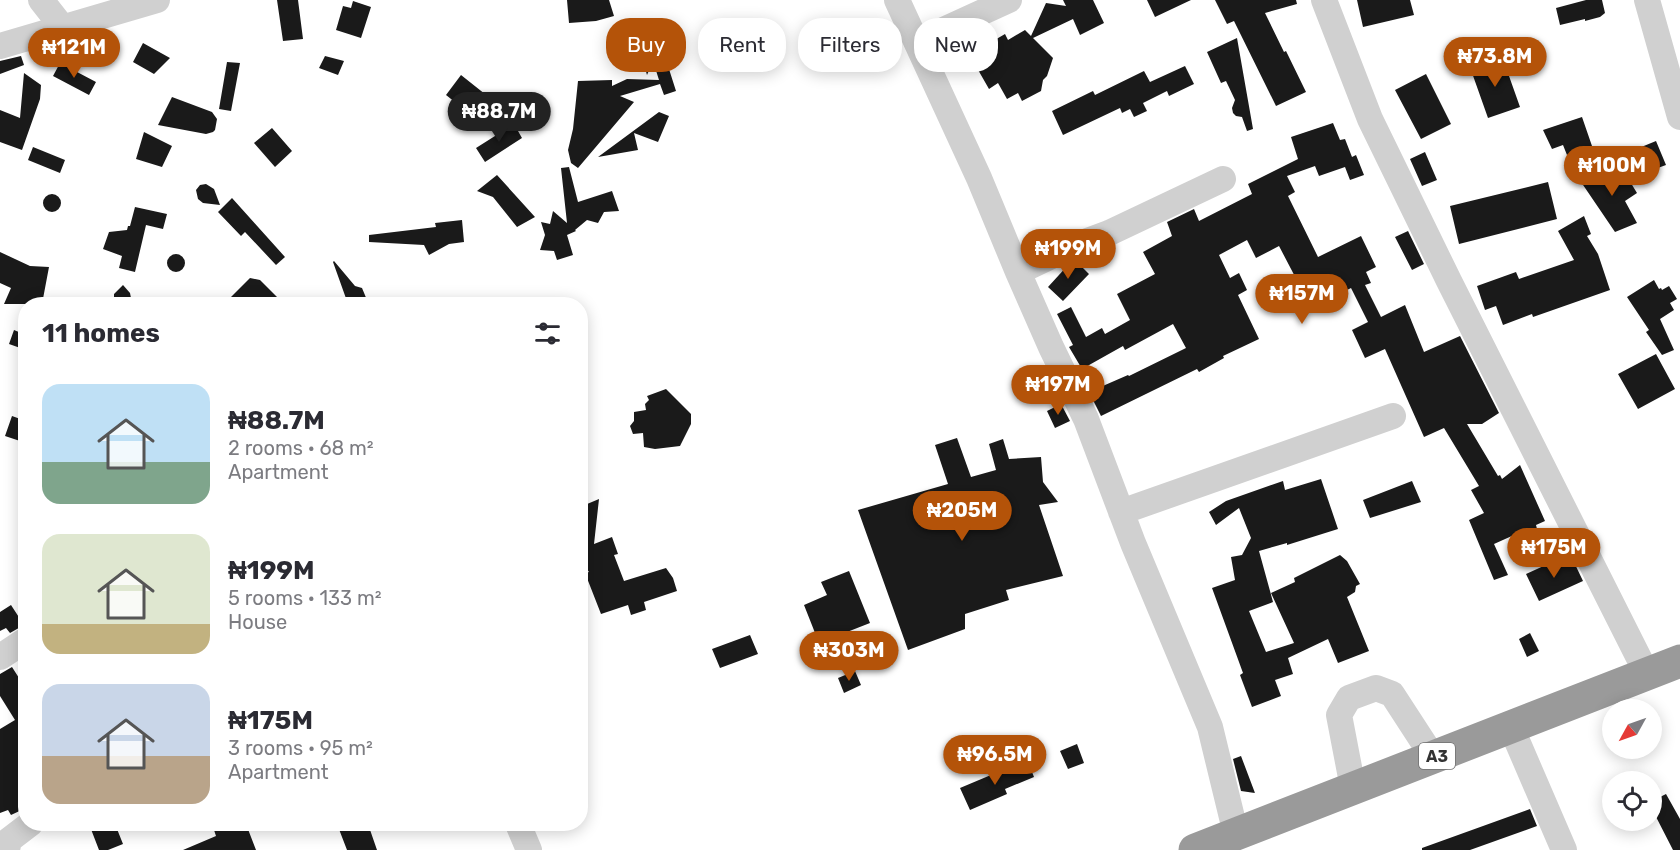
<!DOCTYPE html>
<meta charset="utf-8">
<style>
:root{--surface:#fff;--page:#f2f2f3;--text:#2b2b33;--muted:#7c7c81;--accent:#b45309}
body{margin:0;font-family:Rubik,sans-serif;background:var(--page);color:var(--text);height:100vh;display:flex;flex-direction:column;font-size:22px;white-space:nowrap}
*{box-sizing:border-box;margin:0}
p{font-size:20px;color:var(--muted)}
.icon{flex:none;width:33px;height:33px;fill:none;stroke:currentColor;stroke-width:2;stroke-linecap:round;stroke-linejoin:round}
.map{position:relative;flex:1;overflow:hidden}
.details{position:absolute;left:18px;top:297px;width:570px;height:534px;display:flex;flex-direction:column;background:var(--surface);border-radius:24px;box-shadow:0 3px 15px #0003}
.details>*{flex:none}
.guide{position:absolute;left:606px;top:18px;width:570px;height:54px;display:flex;gap:12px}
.needle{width:39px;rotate:230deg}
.tools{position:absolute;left:1602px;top:699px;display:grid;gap:12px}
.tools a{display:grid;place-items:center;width:60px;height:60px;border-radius:50%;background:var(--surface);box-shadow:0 3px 15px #0003;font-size:30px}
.price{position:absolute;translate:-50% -51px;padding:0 14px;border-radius:21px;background:var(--accent);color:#fff;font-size:20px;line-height:39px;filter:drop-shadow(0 2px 3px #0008)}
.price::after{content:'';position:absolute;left:50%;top:36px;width:18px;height:14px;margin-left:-9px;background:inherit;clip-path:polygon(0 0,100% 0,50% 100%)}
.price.on{background:#222;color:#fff}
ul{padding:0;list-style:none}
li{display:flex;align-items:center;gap:18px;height:150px;padding:0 24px}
li span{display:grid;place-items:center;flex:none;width:168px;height:120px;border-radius:18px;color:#555}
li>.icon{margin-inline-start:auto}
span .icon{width:72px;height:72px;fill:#fffc;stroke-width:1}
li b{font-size:26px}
h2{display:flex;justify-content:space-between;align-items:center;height:72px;padding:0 24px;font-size:26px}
.pill{padding:0 21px;border-radius:24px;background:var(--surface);box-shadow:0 3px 15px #0003;font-size:21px;line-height:54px}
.pill.on{background:var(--accent);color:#fff}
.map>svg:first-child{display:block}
.building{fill:#1a1a1a}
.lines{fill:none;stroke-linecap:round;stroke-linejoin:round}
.minor{stroke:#d0d0d0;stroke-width:26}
.highway{stroke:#9a9a9a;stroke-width:33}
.labels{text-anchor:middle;stroke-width:6;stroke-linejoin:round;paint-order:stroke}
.shield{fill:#fff;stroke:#707070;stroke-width:1.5}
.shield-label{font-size:16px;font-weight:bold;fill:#333}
</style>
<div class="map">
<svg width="1680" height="850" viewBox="0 0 1680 850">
<rect width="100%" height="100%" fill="#fff"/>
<path class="building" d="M277,0H298L303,39L283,41Z
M567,0H609L614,16L596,21L569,23Z
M1063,0H1093L1104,23L1080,35L1073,19L1033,38L1053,58L1047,76L1043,80L1041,91L1022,101L1018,93L1007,99L998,83L989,89L977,68L996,58L992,49L996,46L993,41L1005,34L1008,40L1025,30L1031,36L1046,3L1066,6Z
M1147,0H1191L1155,17Z
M1215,0H1296L1297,4L1265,13L1284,52L1286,51L1306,92L1276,106L1234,21L1227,24Z
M1357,0H1410L1414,15L1363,27Z
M1586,0H1602L1605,13L1600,17L1585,21V19L1560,25L1556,8Z
M353,1L371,7L361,38L336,30L343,6L351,8Z
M1237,38L1253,129L1247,131L1242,117L1236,116L1233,113L1232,108L1235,100L1226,81L1221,83L1207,52Z
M143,43L170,58L154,74L133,62Z
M661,44L676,91L664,95L660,84L620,96L634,102L578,168L571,163L568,150L573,129L578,81L612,80V86L627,79L659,80L653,61L647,75L640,51Z
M21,56L24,65L0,74V61Z
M325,56L344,61L338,75L319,68Z
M1503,59L1520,107L1488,118L1471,70Z
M227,62L240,63L231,111L219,109Z
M60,63L96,82L89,95L53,76Z
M1185,66L1194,84L1169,96L1167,91L1143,103L1147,111L1134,117L1130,109L1122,113L1120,108L1063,135L1052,111L1093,91L1095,95L1144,71L1150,82Z
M24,73L41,85L40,99L22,150L0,142V110L20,118Z
M1426,74L1451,124L1421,139L1395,90Z
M461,75L500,106L485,126L446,95Z
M172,97L212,112L217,119L215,130L213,132L206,134L158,125Z
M659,112L669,116L658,142L634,133L638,150L598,157Z
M1582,117L1592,146L1567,155L1563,145L1552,149L1543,130Z
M1333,123L1340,140L1345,139L1352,157L1356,155L1364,175L1350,180L1345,167L1319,176L1315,166L1287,176L1295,192L1288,196L1318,257L1361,236L1376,267L1366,272L1371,283L1365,285L1381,317L1405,305L1424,352L1460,336L1499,413L1482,424H1467L1498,476L1500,475L1502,479L1520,465L1545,521L1536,525L1537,529L1525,535L1523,531L1494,544L1508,575L1494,580L1469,520L1484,513L1471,490L1479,486L1444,428L1424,437L1385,349L1365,358L1352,330L1368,322L1351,288L1327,300L1330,306L1318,313L1314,306L1306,310L1297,293L1302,290L1279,246L1256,258L1247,240L1219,255L1230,278L1239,273L1247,290L1238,295L1259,339L1223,356L1224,358L1199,372L1197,369L1101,416L1089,392L1128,375L1129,376L1186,348L1173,324L1125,350L1123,346L1082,369L1069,347L1073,345L1057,314L1071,307L1086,337L1102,328L1105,334L1130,320L1117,294L1155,274L1143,252L1172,236L1167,222L1194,209L1199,221L1252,194L1248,184L1298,159L1291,137Z
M514,124L522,138L485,162L476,148Z
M272,128L292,151L275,167L254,143Z
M144,132L172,146L162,167L136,159Z
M1656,141L1666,165L1644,173L1634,150Z
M33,147L65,160L60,173L28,160Z
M1425,152L1437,180L1422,186L1410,159Z
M569,167L578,202L612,191L619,211L604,212L598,223L587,220L575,230L576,231L567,235L573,255L557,260L554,251L540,250L545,235L541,222L550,224L553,211L567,223L561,168Z
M1612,168L1618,177L1626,175L1637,193L1625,201L1637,223L1615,232L1579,179Z
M497,175L535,217L517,227L493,197L477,191Z
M1548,182L1557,219L1459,244L1450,206Z
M206,184L214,189L220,205L203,203L198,199L196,190L200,185Z
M43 203a9 9 0 1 1 18 0a9 9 0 1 1-18 0Z
M232,198L285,257L276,265L245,232L241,236L218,212Z
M135,207L167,214L163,229L146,225L135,272L119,268L122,256L103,249L109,232L127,230L128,226H130Z
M1584,216L1591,234L1587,236L1598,254L1610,290L1533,317L1532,314L1503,325L1496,306L1485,310L1477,286L1516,272L1519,279L1574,260L1558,231Z
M462,220L464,242L449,244L429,255L424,245L369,242V235L436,227L435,223Z
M1408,231L1424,264L1412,270L1395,237Z
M0,252L30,266L49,267L42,304H4L11,288L0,283Z
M167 263a9 9 0 1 1 18 0a9 9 0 1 1-18 0Z
M334,261L355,286L362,288L367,300L355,304H348L333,262Z
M1076,261L1089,274L1063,301L1048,287L1069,264Z
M250,278L260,280L284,304H241L231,297Z
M1654,280L1659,289L1661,288L1662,290L1669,286L1677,299L1670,303L1674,310L1660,319L1674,350L1662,355L1646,332L1649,330L1627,297Z
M123,285L130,293L131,298L127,304H118L114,299V294Z
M14,330L26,335V350L9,344Z
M1656,354L1675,389L1638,409L1618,374Z
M666,389L691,414V424L680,446L655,449L644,447L643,433L633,434L630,426L634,421V412L646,410L645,404L649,400L647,396Z
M1061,404L1070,421L1055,428L1047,411Z
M12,416L26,421V443L5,436Z
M957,438L971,477L996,470L989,444L1003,439L1009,459L1041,457L1043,482L1058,502L1039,505L1063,576L1006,590L1009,600L965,614V629L908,650L858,510L948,484L935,445Z
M1321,479L1338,529L1287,545V543L1259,551L1273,602L1249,611L1266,652L1294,643L1271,593L1295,582L1294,578L1340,555L1347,561L1360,584L1356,586L1355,592L1347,597L1369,651L1338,663L1328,639L1288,658L1293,674L1275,680L1281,696L1252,707L1240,675L1243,673L1212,588L1235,580L1231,557L1242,555L1251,538L1239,508L1216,525L1209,512L1226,501L1283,481L1285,490Z
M1412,481L1421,502L1370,518L1363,500Z
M599,499L594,544L612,537L618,554L614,555L624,581L666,568L673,578L677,591L644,602L646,610L631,615L628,605L601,614L585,573L589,572L580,560V507Z
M1572,558L1583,581L1539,601L1526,574L1548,564L1551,568Z
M849,571L870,623L819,643L804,605L827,595L821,582Z
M11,605L24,625L10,633L6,628L0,631V612Z
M1530,633L1539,651L1527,657L1519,639Z
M750,635L758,654L720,668L712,649Z
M12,667L26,689V775L19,778L26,792V808L11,815L8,810L0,813V729L15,720L0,696V674Z
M855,671L861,685L844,693L838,678Z
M1077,744L1084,763L1068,769L1060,751Z
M1241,756L1255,793L1241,791L1233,759Z
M1028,762L1034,777L1005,789L1007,794L970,810L960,788L998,772L999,774Z
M1666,794L1680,819V850H1673L1652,809V801Z
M1530,809L1537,826L1470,850H1422V848Z
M89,824H115L123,844L108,850H99Z
M212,824H246L256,850H183L216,836Z
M337,824H368L377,850H347Z"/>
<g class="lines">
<path class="minor" d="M41,0L63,28
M897,0L979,178L1018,272L1051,347L1086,419L1133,543L1210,727L1236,834
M1324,0L1370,119L1449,281L1647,674
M1647,0L1680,117
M917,42L1009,0
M0,46L157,0
M1018,272L1066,249L1109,233L1223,179
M1121,512L1393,416
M0,657L26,640
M1511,727L1564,850
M1353,788L1339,715L1349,698L1376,688L1392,694L1433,757
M518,824L529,850
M7,850L9,840L30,824"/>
<path class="highway" d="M1195,850L1680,661"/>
</g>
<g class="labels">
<rect class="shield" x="1419" y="743" width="36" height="26" rx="4.5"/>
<g class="shield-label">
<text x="1437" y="762">A3</text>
</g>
</g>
</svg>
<div class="tools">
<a><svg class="needle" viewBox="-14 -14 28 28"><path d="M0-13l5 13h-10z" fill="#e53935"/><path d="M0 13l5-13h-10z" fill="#7c7c81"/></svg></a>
<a><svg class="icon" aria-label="locate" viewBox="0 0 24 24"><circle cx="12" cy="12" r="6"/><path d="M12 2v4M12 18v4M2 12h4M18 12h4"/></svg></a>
</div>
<b class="price" style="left:74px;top:79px">₦121M</b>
<b class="price" style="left:1495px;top:88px">₦73.8M</b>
<b class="price on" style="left:499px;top:143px">₦88.7M</b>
<b class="price" style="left:1612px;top:197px">₦100M</b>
<b class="price" style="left:1068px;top:280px">₦199M</b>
<b class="price" style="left:1302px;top:325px">₦157M</b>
<b class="price" style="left:1058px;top:416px">₦197M</b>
<b class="price" style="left:962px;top:542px">₦205M</b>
<b class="price" style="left:1554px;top:579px">₦175M</b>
<b class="price" style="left:849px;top:682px">₦303M</b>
<b class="price" style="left:995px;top:786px">₦96.5M</b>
<div class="guide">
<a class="pill on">Buy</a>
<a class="pill">Rent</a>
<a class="pill">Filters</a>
<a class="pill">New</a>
</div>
<section class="details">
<h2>11 homes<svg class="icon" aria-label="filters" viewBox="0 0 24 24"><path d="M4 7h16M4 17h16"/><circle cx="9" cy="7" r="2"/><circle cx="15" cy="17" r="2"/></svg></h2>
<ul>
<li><span style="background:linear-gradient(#bfe0f5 65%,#7fa58c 0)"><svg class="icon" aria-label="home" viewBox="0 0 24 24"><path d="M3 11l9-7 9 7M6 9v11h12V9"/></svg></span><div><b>₦88.7M</b><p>2 rooms · 68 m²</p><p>Apartment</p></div></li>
<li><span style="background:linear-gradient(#dfe7d0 75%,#c2b280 0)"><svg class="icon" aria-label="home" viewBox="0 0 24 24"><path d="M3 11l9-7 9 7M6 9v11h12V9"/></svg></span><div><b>₦199M</b><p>5 rooms · 133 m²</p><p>House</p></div></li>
<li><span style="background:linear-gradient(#c9d6e8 60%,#b9a48a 0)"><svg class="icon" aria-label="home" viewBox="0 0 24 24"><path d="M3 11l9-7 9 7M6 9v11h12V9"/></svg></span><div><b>₦175M</b><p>3 rooms · 95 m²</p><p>Apartment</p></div></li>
</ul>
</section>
</div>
